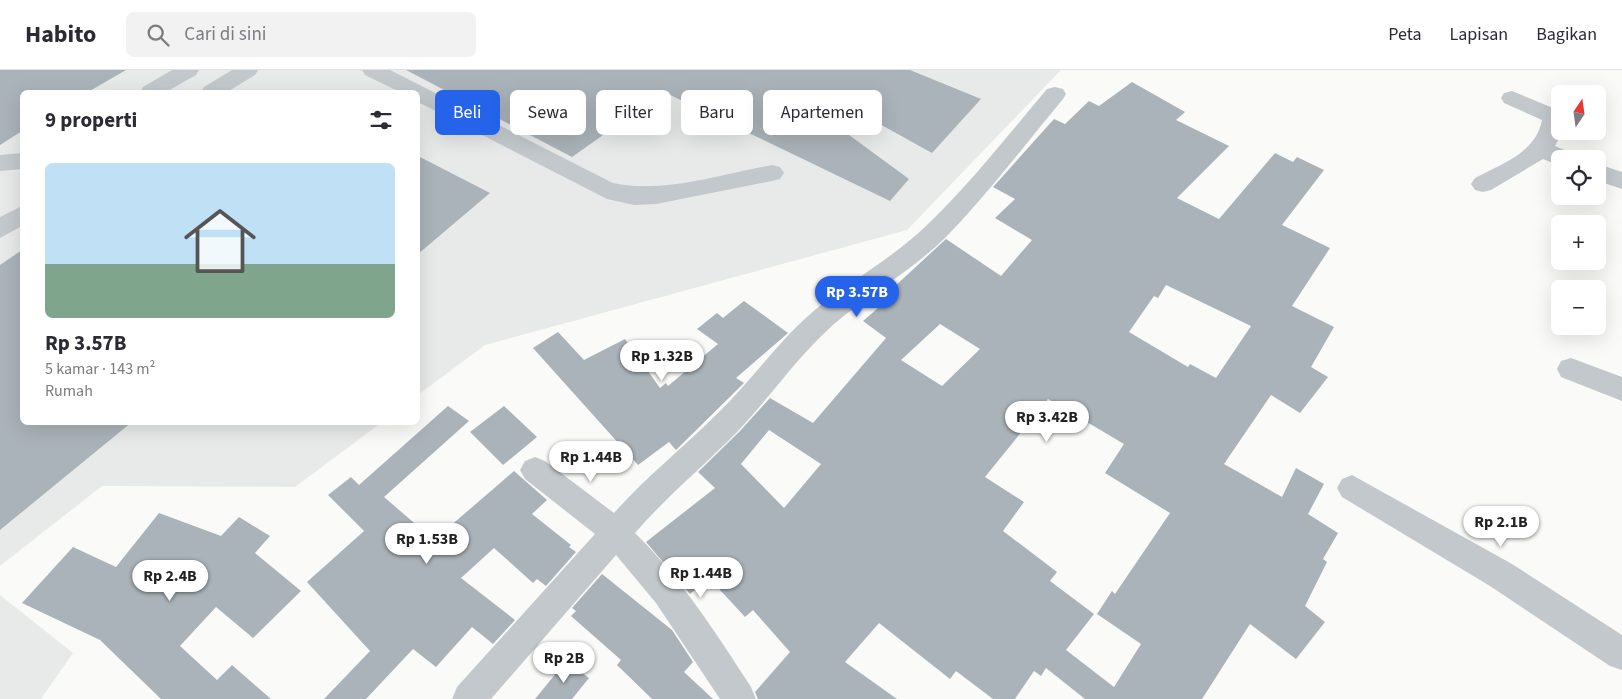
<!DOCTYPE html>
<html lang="id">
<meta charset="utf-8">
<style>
:root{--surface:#fff;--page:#f2f2f3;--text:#2b2b33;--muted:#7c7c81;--line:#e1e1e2;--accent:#2563eb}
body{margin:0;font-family:"Source Sans 3",sans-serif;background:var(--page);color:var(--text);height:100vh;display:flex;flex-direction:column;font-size:19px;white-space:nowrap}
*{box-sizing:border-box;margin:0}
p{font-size:16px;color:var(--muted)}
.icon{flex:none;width:28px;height:28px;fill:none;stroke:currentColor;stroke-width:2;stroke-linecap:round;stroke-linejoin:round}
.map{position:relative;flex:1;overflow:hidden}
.panel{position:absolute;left:20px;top:20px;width:400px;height:335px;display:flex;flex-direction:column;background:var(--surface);border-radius:8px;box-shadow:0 5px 20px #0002}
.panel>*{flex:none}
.guide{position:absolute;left:435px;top:20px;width:475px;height:45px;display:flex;gap:10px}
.needle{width:32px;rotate:13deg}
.tools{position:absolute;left:1551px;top:15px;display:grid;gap:10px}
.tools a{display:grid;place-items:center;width:55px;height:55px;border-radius:8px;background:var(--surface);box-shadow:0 5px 20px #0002;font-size:25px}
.price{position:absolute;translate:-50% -42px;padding:0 11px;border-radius:18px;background:#fff;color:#222;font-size:16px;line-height:32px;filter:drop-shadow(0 1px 2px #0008)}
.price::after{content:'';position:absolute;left:50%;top:30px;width:15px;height:11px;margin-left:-8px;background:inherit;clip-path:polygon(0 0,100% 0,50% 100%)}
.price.on{background:var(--accent);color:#fff}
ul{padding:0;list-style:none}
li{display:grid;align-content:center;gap:10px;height:265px;padding:0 25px}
li span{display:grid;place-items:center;height:155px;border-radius:8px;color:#555}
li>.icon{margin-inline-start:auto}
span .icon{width:90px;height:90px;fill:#fffc;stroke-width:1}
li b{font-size:21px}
h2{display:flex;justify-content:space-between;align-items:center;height:60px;padding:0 25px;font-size:21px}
.pill{padding:0 18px;border-radius:8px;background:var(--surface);box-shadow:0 5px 20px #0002;font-size:18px;line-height:45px}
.pill.on{background:var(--accent);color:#fff}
header{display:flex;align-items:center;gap:30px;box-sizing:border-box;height:70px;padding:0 25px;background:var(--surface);border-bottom:1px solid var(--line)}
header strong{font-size:24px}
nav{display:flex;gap:28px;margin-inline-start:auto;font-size:18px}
.search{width:350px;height:45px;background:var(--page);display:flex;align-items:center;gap:12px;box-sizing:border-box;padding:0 18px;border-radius:8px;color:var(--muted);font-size:19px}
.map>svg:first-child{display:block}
.built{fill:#e8e9e9}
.building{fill:#aab3b9;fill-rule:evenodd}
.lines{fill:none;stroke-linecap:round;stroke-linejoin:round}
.minor{fill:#c3c8cc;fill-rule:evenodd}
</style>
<header>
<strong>Habito</strong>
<div class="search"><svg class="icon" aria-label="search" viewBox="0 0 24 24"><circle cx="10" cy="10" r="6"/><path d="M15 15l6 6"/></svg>Cari di sini</div>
<nav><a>Peta</a><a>Lapisan</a><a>Bagikan</a></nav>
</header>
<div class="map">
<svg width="1622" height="629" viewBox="0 0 1622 629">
<rect width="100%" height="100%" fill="#fafaf8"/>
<path class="built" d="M0,0H1061L907,160L485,275L418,325V22H22V352L381,353L295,417L102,416L0,496Z
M0,525L73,583L41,629H0Z"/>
<path class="building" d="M0,0H126L88,22H22V61L0,75Z
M406,0H910L981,29L932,83L858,42L845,62L909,109L890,131L664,22L572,87Z
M1132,12L1185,42L1176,50L1229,76L1177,128L1219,149L1275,83L1293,92L1297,87L1324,100L1282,155L1330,178L1292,236L1334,257L1311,297L1328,307L1300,343L1271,325L1224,394L1282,427L1296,398L1324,414L1308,444L1338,463L1323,489L1327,492L1305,536L1325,552L1296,589L1250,554L1202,629H1085L1046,598L1041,606L1034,601L1015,629H993L956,601L950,609L879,553L845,592L897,629H758L755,622L790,582L753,540L745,547L709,508L690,524L646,472L715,418L698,402L739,362L770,328L813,353L886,268L863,251L899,220L894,217L946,169L1001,206L1032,170L995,148L1015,129L993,117L1054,49L1065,54L1089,31L1099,36ZM1166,215L1251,256L1216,308L1190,294L1188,297L1129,262L1154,226L1158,228ZM940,254L980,279L942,316L901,290ZM1048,329L1124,374L1105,403L1170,443L1115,524L1112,521L1097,544L1141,574L1114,617L1066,580L1094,544L1050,511L1057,502L1003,461L1024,432L985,407ZM769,360L821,394L784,438L741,394Z
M418,86L490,123L418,184Z
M22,180V352H132L0,460V195Z
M744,231L788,263L736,308L744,313L676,380L669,372L638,395L533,278L558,262L584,290L625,269L660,318L666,313L668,316L718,274L697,259L717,243L723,248Z
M448,336L469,351L384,427L434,470L514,401L547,430L532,444L571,475L569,477L576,482L546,516L537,509L533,513L494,478L461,508L515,550L493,574L472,557L436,597L413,579L366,629H324L370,581L307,512L364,461L328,425L351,407L359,415Z
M504,336L537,367L503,395L470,362Z
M159,443L221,466L239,447L270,466L255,483L301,521L253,568L216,537L180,576L217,610L232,595L271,629H161L100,570L22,533L73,477L116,497Z
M602,504L672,560L693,592L684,602L713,629H652L617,595L621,590L571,546L576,541L572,538Z
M566,591L589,608L572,629H535Z"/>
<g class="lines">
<path class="minor" d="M172,0H199L196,5L166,22H140L143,17Z
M232,0H258L255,5L227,22H201L204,17Z
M362,0H390L613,113C663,124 722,104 772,95L780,97L784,103L780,109L772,111L656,134L634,135L607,129L418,32V22H400L365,5Z
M1055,17L1063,19L1066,24L1063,29C1024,76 987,125 945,168C911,201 870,224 834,254C798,286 771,326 738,361C704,396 667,426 635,463C681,508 716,563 751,617L756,629H720L656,533L616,485L491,629H452L457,617L595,464L525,409L520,400L525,391L535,387L545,391L614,443C646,407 684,377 718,343C752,310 779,270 816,239C852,210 894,187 927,155C971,113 1008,65 1047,19Z
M1512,21L1560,41V61H1563L1555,76L1572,83L1575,89H1560V96L1543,89L1491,120L1483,122L1475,120L1471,114L1475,108C1501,94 1536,83 1542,50L1504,33L1501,28L1504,23Z
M22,83V99L0,101V85Z
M1598,94L1622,102V119L1598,111Z
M22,136V156L0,168V147Z
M1571,288L1622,307V331L1561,307L1557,299L1561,291Z
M1352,405L1512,494L1622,565V600L1610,596L1490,516L1342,427L1337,418L1342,409Z"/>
</g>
</svg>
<div class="tools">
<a><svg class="needle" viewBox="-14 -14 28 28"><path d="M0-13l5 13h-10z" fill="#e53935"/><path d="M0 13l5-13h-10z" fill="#7c7c81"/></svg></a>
<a><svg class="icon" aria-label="locate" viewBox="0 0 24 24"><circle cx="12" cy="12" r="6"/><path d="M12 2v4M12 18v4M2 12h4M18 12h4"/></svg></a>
<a>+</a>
<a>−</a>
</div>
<b class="price on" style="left:857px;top:248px">Rp 3.57B</b>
<b class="price" style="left:662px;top:312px">Rp 1.32B</b>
<b class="price" style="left:1047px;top:373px">Rp 3.42B</b>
<b class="price" style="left:591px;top:413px">Rp 1.44B</b>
<b class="price" style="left:1501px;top:478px">Rp 2.1B</b>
<b class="price" style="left:427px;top:495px">Rp 1.53B</b>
<b class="price" style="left:701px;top:529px">Rp 1.44B</b>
<b class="price" style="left:170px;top:532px">Rp 2.4B</b>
<b class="price" style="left:564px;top:614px">Rp 2B</b>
<div class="guide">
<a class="pill on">Beli</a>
<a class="pill">Sewa</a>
<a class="pill">Filter</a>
<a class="pill">Baru</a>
<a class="pill">Apartemen</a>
</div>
<section class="panel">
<h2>9 properti<svg class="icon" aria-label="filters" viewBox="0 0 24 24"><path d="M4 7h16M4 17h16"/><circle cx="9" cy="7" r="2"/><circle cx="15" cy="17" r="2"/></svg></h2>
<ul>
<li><span style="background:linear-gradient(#bfe0f5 65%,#7fa58c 0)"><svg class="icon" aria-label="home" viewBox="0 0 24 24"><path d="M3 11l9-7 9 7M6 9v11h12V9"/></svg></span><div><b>Rp 3.57B</b><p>5 kamar · 143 m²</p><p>Rumah</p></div></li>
</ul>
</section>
</div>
